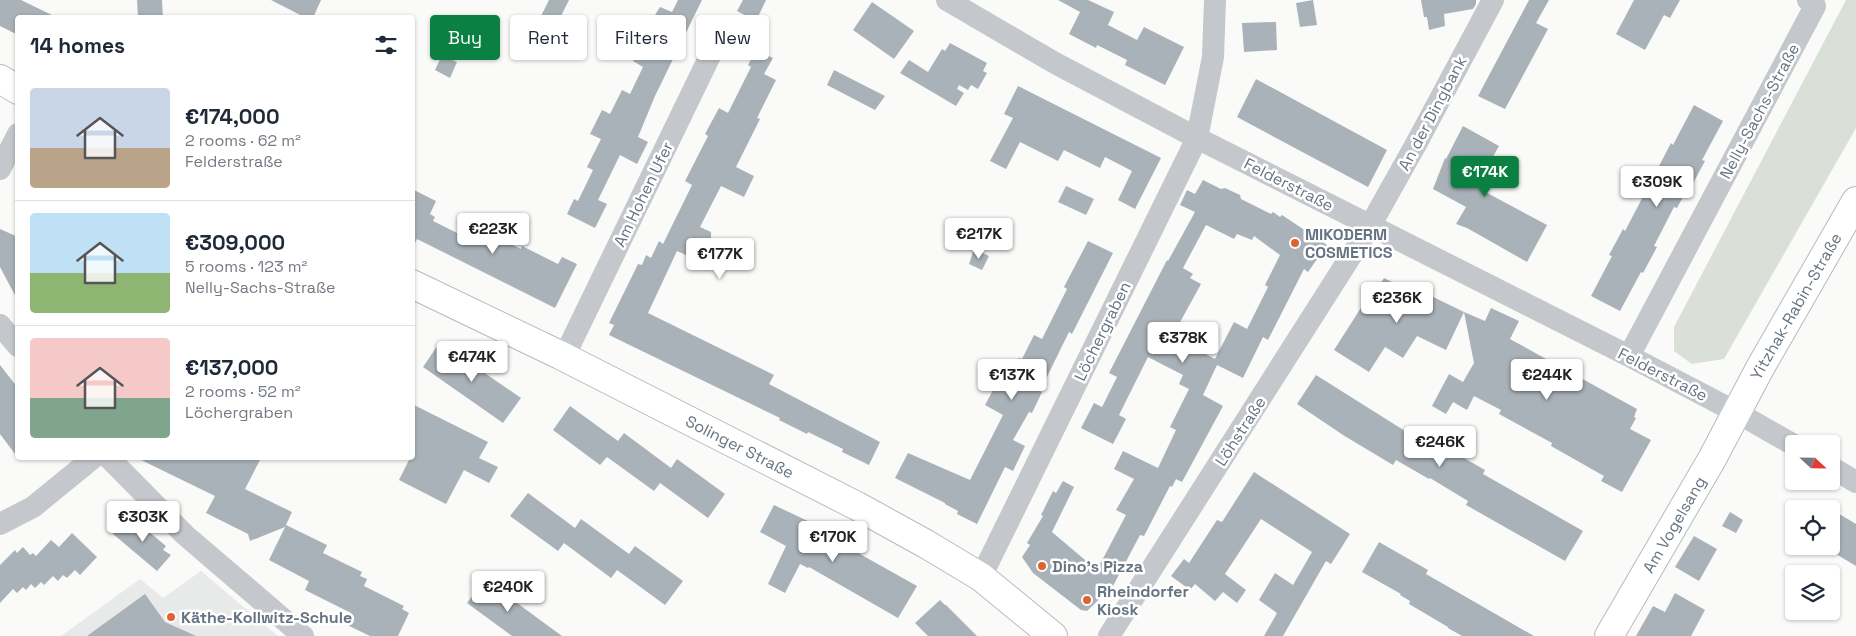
<!DOCTYPE html>
<meta charset="utf-8">
<style>
:root{--surface:#fff;--page:#f2f2f3;--text:#1f2937;--muted:#747a83;--line:#e0e1e3;--accent:#0b8043}
body{margin:0;font-family:"Space Grotesk",sans-serif;background:var(--page);color:var(--text);height:100vh;display:flex;flex-direction:column;font-size:19px;white-space:nowrap}
*{box-sizing:border-box;margin:0}
p{font-size:16px;color:var(--muted)}
.icon{flex:none;width:28px;height:28px;fill:none;stroke:currentColor;stroke-width:2;stroke-linecap:round;stroke-linejoin:round}
.map{position:relative;flex:1;overflow:hidden}
.side{position:absolute;left:15px;top:15px;width:400px;height:445px;display:flex;flex-direction:column;background:var(--surface);border-radius:5px;box-shadow:0 1px 4px #0004}
.side>*{flex:none}
.banner{position:absolute;left:430px;top:15px;width:475px;height:45px;display:flex;gap:10px}
.needle{width:32px;rotate:112deg}
.controls{position:absolute;left:1785px;top:435px;display:grid;gap:10px}
.controls a{display:grid;place-items:center;width:55px;height:55px;border-radius:5px;background:var(--surface);box-shadow:0 1px 4px #0004;font-size:25px}
.price{position:absolute;translate:-50% -42px;padding:0 11px;border-radius:5px;background:#fff;color:#222;font-size:16px;line-height:32px;filter:drop-shadow(0 1px 2px #0008)}
.price::after{content:'';position:absolute;left:50%;top:30px;width:15px;height:11px;margin-left:-8px;background:inherit;clip-path:polygon(0 0,100% 0,50% 100%)}
.price.current{background:var(--accent);color:#fff}
ul{padding:0;list-style:none}
li{display:flex;align-items:center;gap:15px;height:125px;padding:0 15px}
li+li{border-top:1px solid var(--line)}
li span{display:grid;place-items:center;flex:none;width:140px;height:100px;border-radius:5px;color:#555}
li>.icon{margin-inline-start:auto}
span .icon{width:60px;height:60px;fill:#fffc;stroke-width:1}
li b{font-size:21px}
h2{display:flex;justify-content:space-between;align-items:center;height:60px;padding:0 15px;font-size:21px}
.chip{padding:0 18px;border-radius:5px;background:var(--surface);box-shadow:0 1px 4px #0004;font-size:18px;line-height:45px}
.chip.current{background:var(--accent);color:#fff}
.map>svg:first-child{display:block}
.built{fill:#e8e9e9}
.green{fill:#dadfd7}
.building{fill:#aab2b9;fill-rule:evenodd}
.lines{fill:none;stroke-linecap:round;stroke-linejoin:round}
.secondary-casing{stroke:#b6bbc0;stroke-width:30}
.street{stroke:#c4c7cb;stroke-width:22}
.secondary{stroke:#fff;stroke-width:28}
.poi-dot{fill:#de6334;stroke:#fff;stroke-width:2}
.labels{text-anchor:middle;stroke-width:5;stroke-linejoin:round;paint-order:stroke}
.street-label{font-size:16px;fill:#667482;stroke:#fff}
.poi-label{font-size:16px;font-weight:bold;fill:#667482;stroke:#fff;text-anchor:start}
</style>
<div class="map">
<svg width="1856" height="636" viewBox="0 0 1856 636">
<rect width="100%" height="100%" fill="#fafaf8"/>
<path class="built" d="M201,571L278,636H61L140,579L163,598Z"/>
<path class="green" d="M1846,0H1856V128L1724,359L1692,364L1674,351V327Z"/>
<path class="building" d="M0,0H21L58,18H18V35L0,26Z
M137,0H162L163,18H138Z
M271,0H321L313,18H306Z
M549,0H569L553,32L537,24Z
M678,0H702L655,96L638,137L648,142L637,164L620,155L598,200L607,204L595,228L567,214L574,199L578,201L593,170L587,167L601,139L590,134L602,110L610,114L622,90L630,94L643,67L633,61L655,15L660,7L672,12Z
M743,0H766L756,21L737,11Z
M1058,0H1088L1114,12L1108,25L1137,40L1144,27L1184,47L1165,85L1125,65L1127,60L1097,45L1096,48L1069,34L1080,12Z
M1313,0L1317,25L1300,27L1296,3Z
M1421,0H1476V4L1473,9L1444,14L1445,26L1429,30L1427,17H1424Z
M1529,0H1549L1536,23L1548,29L1505,109L1478,96Z
M1634,0H1680L1670,18L1664,15L1645,50L1616,34Z
M872,2L914,31L894,59L853,30Z
M1276,22L1277,50L1244,52L1242,23Z
M950,43L987,63L983,71L987,73L978,89L971,85L968,90L959,85L957,89L964,93L956,106L900,73L909,60L928,72L942,49L945,51Z
M756,50L773,58L764,74L776,80L757,118L760,119L736,167L754,176L744,197L721,186L700,227L711,232V240L701,262L677,251L648,313L774,375L769,384L880,442L869,465L842,452L843,449L808,432L807,434L779,420L780,418L609,335L614,325L609,323L638,264L642,265L646,255L651,258L659,241L663,244L692,185L685,181L708,136L705,134L719,108L728,113L751,67L748,65Z
M442,55L457,62L450,78L435,70Z
M834,70L885,96L875,110L827,85Z
M1256,79L1387,150L1368,187L1237,117Z
M1018,86L1161,158L1135,209L1118,200L1132,171L1105,157L1100,168L1064,150L1058,161L1020,142L1006,169L990,161L1013,118L1004,114Z
M1694,105L1723,121L1702,160L1705,161L1691,187L1689,186L1677,208L1674,207L1654,246L1657,247L1643,273L1641,272L1620,311L1591,296L1612,256L1609,255L1623,229L1625,231L1671,143L1673,145Z
M1463,126L1499,146L1476,187L1547,225L1527,262L1467,228L1456,224L1466,207L1433,189L1445,158L1446,159Z
M1203,180L1221,189L1225,188L1240,195L1241,199L1271,214L1273,212L1280,217L1282,215L1327,245L1308,272L1304,269L1268,340L1263,337L1243,378L1217,365L1203,395L1223,406L1182,482L1176,479L1172,487L1170,486L1144,536L1140,535L1113,586L1087,611L1081,610L1033,573L1022,557L1030,545L1027,543L1043,516L1041,515L1053,491L1056,493L1063,481L1074,487L1052,532L1091,565L1092,563L1098,568L1126,515L1116,510L1134,479L1114,469L1123,451L1158,468L1176,430L1170,427L1189,389L1179,384L1183,375L1148,357L1119,415L1126,419L1113,444L1081,428L1094,403L1102,407L1117,377L1109,373L1167,260L1168,261L1195,212L1180,205L1187,190L1195,194ZM1206,225L1234,239L1237,234L1252,240L1254,236L1280,255L1265,285L1268,287L1247,329L1234,322L1215,359L1179,340L1188,328L1179,324L1201,284L1190,278L1193,274L1183,268Z
M1066,186L1094,199L1086,215L1058,202Z
M412,189L436,201L430,214L435,217L433,221L465,237L471,225L521,249L522,246L558,264L562,257L577,264L555,308L417,239L412,249Z
M0,229L18,237V301L0,267Z
M1088,241L1113,253L1072,334L1069,332L1040,391L1042,392L1032,413L1029,412L1013,440L1025,446L1013,471L1005,467L977,524L957,514L958,511L945,504V503L895,478L908,453L970,480L1003,415L985,405L999,379L1007,383L1019,358L1022,359L1034,335L1042,339L1067,289L1064,287Z
M974,249L989,256L982,270L969,264Z
M1384,278L1418,295L1421,291L1464,312L1446,350L1417,336L1403,358L1385,347L1369,372L1334,350L1371,292L1374,294Z
M1491,308L1519,321L1510,339L1637,409L1634,417L1636,418L1630,429L1651,440L1622,492L1601,481L1604,476L1551,446L1552,443L1499,414L1501,410L1474,396L1467,410L1453,402L1446,414L1432,406L1449,374L1463,382L1474,363L1464,312L1485,321Z
M440,342L521,398L503,423L423,367Z
M0,365L18,388V458L0,434Z
M1316,375L1432,448L1436,442L1485,470L1483,474L1583,531L1565,561L1466,505L1468,501L1430,478L1429,479L1396,460L1393,465L1343,435L1297,404Z
M412,404L488,442L479,458L498,467L489,483L464,470L446,504L399,480L410,458H412Z
M570,406L618,441L624,433L671,468L677,459L725,494L708,518L660,483L654,491L607,457L600,465L553,430Z
M137,458H261L245,489L292,512L285,527L250,541L248,534L206,513L215,496Z
M1254,472L1350,534L1331,564L1326,561L1283,636H1264L1277,613L1259,600L1275,573L1293,585L1312,552L1261,519L1225,574L1246,590L1237,603L1223,592L1215,601L1195,584L1190,590L1171,576L1184,559L1189,563L1217,520L1222,522Z
M528,493L575,528L581,519L629,554L635,546L683,581L665,605L617,570L611,578L564,543L558,551L510,516Z
M774,505L812,523L810,526L917,586L898,618L809,567L808,568L800,564L785,593L768,584L786,546L760,532Z
M1831,509L1856,524V566L1831,551Z
M1730,512L1743,520L1736,533L1722,526Z
M130,516L166,546L163,550L171,555L157,571L113,534Z
M286,525L327,545L323,553L362,572L360,576L367,579L364,586L404,606L402,609L409,613L398,636H370L345,624L351,613L305,590L309,581L269,560Z
M72,533L97,557L80,575L75,570L67,578L63,575L58,581L53,576L44,585L41,582L35,588L31,584L26,590L23,587L17,593L13,589L0,603V565L15,550L17,553L23,547L30,555L33,553L36,556L51,540L59,547Z
M1694,536L1717,549L1699,581L1675,567Z
M1379,542L1428,570L1426,574L1534,636H1462L1448,628V627L1409,604L1410,601L1400,595L1401,594L1362,572Z
M485,579L536,617L562,636H512L467,603Z
M1675,593L1705,610L1691,636H1636L1653,606L1665,612Z
M145,594L165,622L196,636H87Z
M940,600L945,605H946L977,636H928L915,623Z"/>
<g class="lines">
<g class="secondary-casing">
<g id="secondary">
<path d="M0,79L18,90"/>
<path id="s1" d="M412,284L560,355L857,506L926,544L981,577L1053,636"/>
<path id="s2" d="M1609,636L1712,459L1760,368L1856,201"/>
</g>
</g>
<path class="street" d="M947,0L1055,63L1197,138L1629,356L1736,412L1794,445
M0,169L18,134
M0,325L18,346
M1629,356L1815,6L1808,0
M564,357L722,31
M109,458L185,535L303,636
M1831,467L1856,482
M0,524L33,507L93,458
M981,577L1197,138L1213,57L1215,0
M1109,636L1370,226L1416,144L1493,0"/>
<use href="#secondary" class="secondary"/>
</g>
<g class="poi-dot">
<circle cx="1295" cy="243" r="5"/>
<circle cx="1042" cy="566" r="5"/>
<circle cx="1087" cy="600" r="5"/>
<circle cx="171" cy="617" r="5"/>
</g>
<g class="labels">
<g class="street-label">
<text transform="translate(1759 111) rotate(-62)" y="6">Nelly-Sachs-Straße</text>
<text transform="translate(1432 113) rotate(-62)" y="6">An der Dingbank</text>
<text transform="translate(1289 184) rotate(27)" y="6">Felderstraße</text>
<text transform="translate(643 194) rotate(-64)" y="6">Am Hohen Ufer</text>
<text dy="6" stroke="none"><textPath href="#s2" startOffset="379">Yitzhak-Rabin-Straße</textPath></text>
<text transform="translate(1102 331) rotate(-64)" y="6">Löchergraben</text>
<text transform="translate(1663 374) rotate(27)" y="6">Felderstraße</text>
<text transform="translate(1240 431) rotate(-57)" y="6">Löhstraße</text>
<text dy="6" stroke="none"><textPath href="#s1" startOffset="366">Solinger Straße</textPath></text>
<text dy="6" stroke="none"><textPath href="#s2" startOffset="129">Am Vogelsang</textPath></text>
</g>
<g class="poi-label">
<text x="1305" y="240">MIKODERM<tspan x="1305" dy="18">COSMETICS</tspan></text>
<text x="1052" y="572">Dino's Pizza</text>
<text x="1097" y="597">Rheindorfer<tspan x="1097" dy="18">Kiosk</tspan></text>
<text x="181" y="623">Käthe-Kollwitz-Schule</text>
</g>
</g>
</svg>
<div class="controls">
<a><svg class="needle" viewBox="-14 -14 28 28"><path d="M0-13l5 13h-10z" fill="#e53935"/><path d="M0 13l5-13h-10z" fill="#747a83"/></svg></a>
<a><svg class="icon" aria-label="locate" viewBox="0 0 24 24"><circle cx="12" cy="12" r="6"/><path d="M12 2v4M12 18v4M2 12h4M18 12h4"/></svg></a>
<a><svg class="icon" aria-label="layers" viewBox="0 0 24 24"><path d="M12 4l9 5-9 5-9-5zM3 14l9 5 9-5"/></svg></a>
</div>
<b class="price current" style="left:1485px;top:198px">€174K</b>
<b class="price" style="left:1657px;top:208px">€309K</b>
<b class="price" style="left:493px;top:255px">€223K</b>
<b class="price" style="left:979px;top:260px">€217K</b>
<b class="price" style="left:720px;top:280px">€177K</b>
<b class="price" style="left:1397px;top:324px">€236K</b>
<b class="price" style="left:1183px;top:364px">€378K</b>
<b class="price" style="left:472px;top:383px">€474K</b>
<b class="price" style="left:1012px;top:401px">€137K</b>
<b class="price" style="left:1547px;top:401px">€244K</b>
<b class="price" style="left:1440px;top:468px">€246K</b>
<b class="price" style="left:143px;top:543px">€303K</b>
<b class="price" style="left:833px;top:563px">€170K</b>
<b class="price" style="left:508px;top:613px">€240K</b>
<div class="banner">
<a class="chip current">Buy</a>
<a class="chip">Rent</a>
<a class="chip">Filters</a>
<a class="chip">New</a>
</div>
<section class="side">
<h2>14 homes<svg class="icon" aria-label="filters" viewBox="0 0 24 24"><path d="M4 7h16M4 17h16"/><circle cx="9" cy="7" r="2"/><circle cx="15" cy="17" r="2"/></svg></h2>
<ul>
<li><span style="background:linear-gradient(#c9d6e8 60%,#b9a48a 0)"><svg class="icon" aria-label="home" viewBox="0 0 24 24"><path d="M3 11l9-7 9 7M6 9v11h12V9"/></svg></span><div><b>€174,000</b><p>2 rooms · 62 m²</p><p>Felderstraße</p></div></li>
<li><span style="background:linear-gradient(#bfe0f5 60%,#8fb573 0)"><svg class="icon" aria-label="home" viewBox="0 0 24 24"><path d="M3 11l9-7 9 7M6 9v11h12V9"/></svg></span><div><b>€309,000</b><p>5 rooms · 123 m²</p><p>Nelly-Sachs-Straße</p></div></li>
<li><span style="background:linear-gradient(#f6c9c9 60%,#7fa58c 0)"><svg class="icon" aria-label="home" viewBox="0 0 24 24"><path d="M3 11l9-7 9 7M6 9v11h12V9"/></svg></span><div><b>€137,000</b><p>2 rooms · 52 m²</p><p>Löchergraben</p></div></li>
</ul>
</section>
</div>
